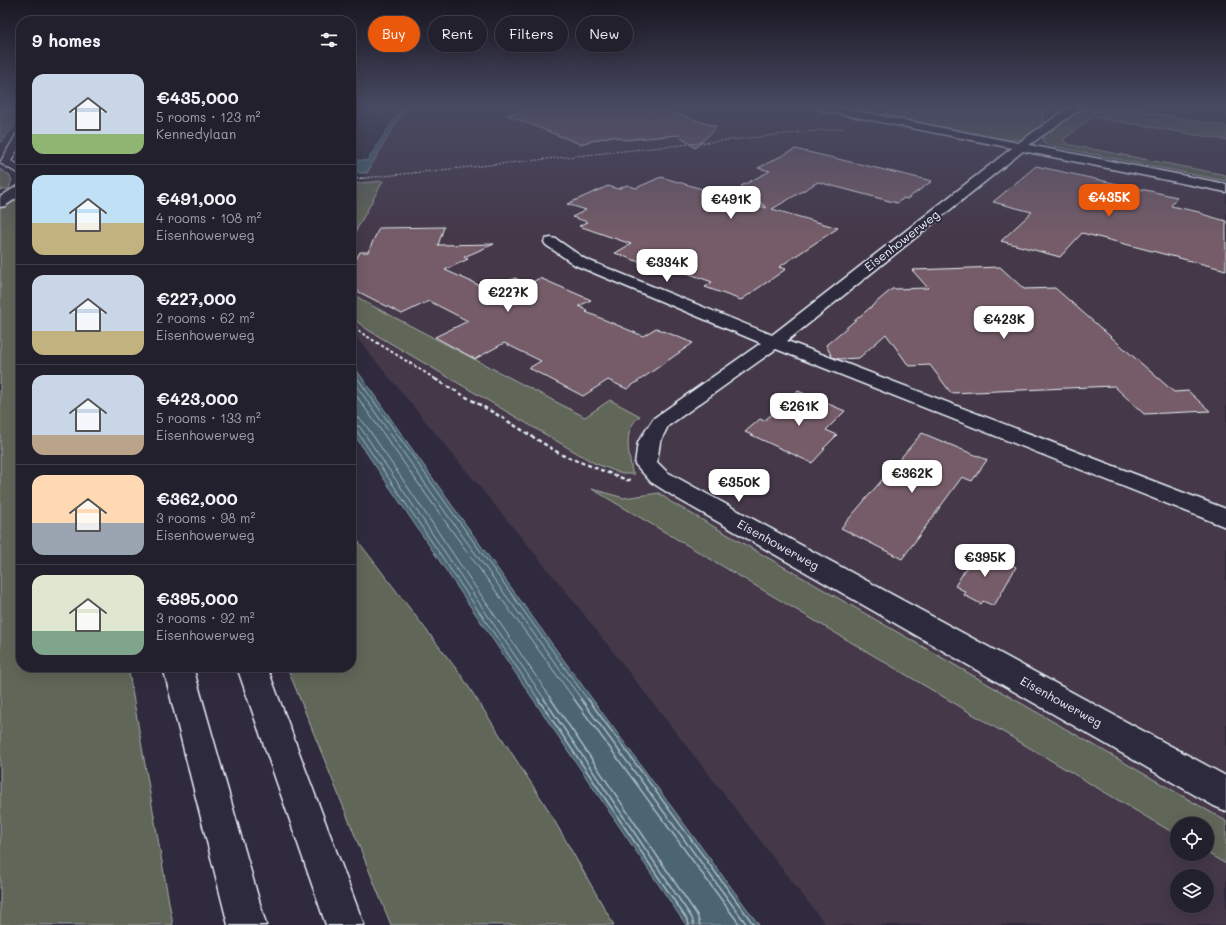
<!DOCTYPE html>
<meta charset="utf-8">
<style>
:root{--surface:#23202e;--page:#2b2836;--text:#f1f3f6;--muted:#a3a3aa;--line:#403e4a;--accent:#ea580c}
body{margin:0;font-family:Mali,sans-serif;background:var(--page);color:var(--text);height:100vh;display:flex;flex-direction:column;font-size:15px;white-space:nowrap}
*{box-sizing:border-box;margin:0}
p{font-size:13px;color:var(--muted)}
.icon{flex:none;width:22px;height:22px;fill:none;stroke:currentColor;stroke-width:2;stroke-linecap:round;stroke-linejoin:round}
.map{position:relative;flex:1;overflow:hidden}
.panel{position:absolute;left:16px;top:16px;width:340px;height:656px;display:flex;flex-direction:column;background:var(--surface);border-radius:16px;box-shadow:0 4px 16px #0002,0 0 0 1px var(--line)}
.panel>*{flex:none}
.guide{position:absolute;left:368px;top:16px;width:380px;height:36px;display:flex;gap:8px}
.fabs{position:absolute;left:1170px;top:817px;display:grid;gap:8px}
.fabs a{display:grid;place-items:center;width:44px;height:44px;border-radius:50%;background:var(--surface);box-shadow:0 4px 16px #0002,0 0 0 1px var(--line);font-size:20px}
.price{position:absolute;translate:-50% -34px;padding:0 9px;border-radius:8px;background:#fff;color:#222;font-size:13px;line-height:26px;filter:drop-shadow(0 1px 2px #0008)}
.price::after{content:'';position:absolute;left:50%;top:24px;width:12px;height:9px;margin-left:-6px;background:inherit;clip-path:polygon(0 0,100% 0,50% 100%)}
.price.active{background:var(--accent);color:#fff}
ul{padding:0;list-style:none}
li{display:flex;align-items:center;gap:12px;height:100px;padding:0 16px}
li+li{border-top:1px solid var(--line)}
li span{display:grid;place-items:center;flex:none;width:112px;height:80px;border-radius:12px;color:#555}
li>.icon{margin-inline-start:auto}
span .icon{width:48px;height:48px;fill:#fffc;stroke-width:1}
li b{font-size:17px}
h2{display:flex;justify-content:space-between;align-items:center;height:48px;padding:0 16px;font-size:17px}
.tag{padding:0 14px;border-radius:18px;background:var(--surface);box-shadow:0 4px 16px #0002,0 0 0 1px var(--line);font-size:14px;line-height:36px}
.tag.active{background:var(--accent);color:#fff}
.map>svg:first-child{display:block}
.built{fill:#44394a;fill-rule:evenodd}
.green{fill:#616658;stroke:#a4aca8}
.water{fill:#4c6573;stroke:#8a9da8}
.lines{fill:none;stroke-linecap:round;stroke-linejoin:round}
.shore-far1{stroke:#aab9c3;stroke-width:1}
.shore{stroke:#aab9c3;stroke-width:1.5}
.building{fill:#745c67;stroke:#e8f1f8}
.minor-casing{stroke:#e8f1f8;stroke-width:3}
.highway-casing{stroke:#e8f1f8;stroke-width:3}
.path-far3{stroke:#e8f1f8;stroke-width:1;stroke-dasharray:2 1.5;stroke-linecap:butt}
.path-far2{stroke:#e8f1f8;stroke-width:1.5;stroke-dasharray:2.5 2;stroke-linecap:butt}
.path-far1{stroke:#e8f1f8;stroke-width:2;stroke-dasharray:3 2.5;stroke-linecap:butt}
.path{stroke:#e8f1f8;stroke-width:2.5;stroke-dasharray:4 3;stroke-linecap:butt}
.minor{fill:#2f2a3d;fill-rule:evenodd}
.highway{fill:#2f2a3d;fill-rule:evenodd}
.labels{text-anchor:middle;stroke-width:4;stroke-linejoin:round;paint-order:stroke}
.street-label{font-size:12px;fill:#e8f1f8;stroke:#2f2a3d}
</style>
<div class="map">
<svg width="1226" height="925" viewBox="0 0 1226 925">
<rect width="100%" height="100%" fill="#2f2a3d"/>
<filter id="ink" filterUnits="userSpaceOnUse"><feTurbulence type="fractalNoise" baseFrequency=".025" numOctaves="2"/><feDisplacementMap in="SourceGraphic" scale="8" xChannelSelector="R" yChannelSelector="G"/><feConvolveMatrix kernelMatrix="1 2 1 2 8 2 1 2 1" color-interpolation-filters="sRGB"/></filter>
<g filter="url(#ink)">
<path class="built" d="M404,107H1226V925H826L568,594L351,331V201ZM1177,824H1207V854H1177ZM1177,876H1207V906H1177Z"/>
<path class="green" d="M0,107H21V117L3,141L0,142Z
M913,107H1056L1043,114L1042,126L1023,139L1002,140L881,114Z
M1089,107H1144L1141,111L1226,126V140L1093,117L1064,139V142L1071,145L1226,175V181L1047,145L1043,142V137C1056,126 1072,114 1089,107Z
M0,169L9,175L12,180L9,189L0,190Z
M383,181L351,240V184Z
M21,192V667H128L173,925H0V207Z
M351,291L354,294L365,302L585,417L610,400L640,416C622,430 629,453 632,472L635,474H623L594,463L368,330L351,317Z
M592,489L624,498L659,493L671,502L1226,821V864L1207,853V824H1177V835Z
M351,528L358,541L461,675L546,806L614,925H391L287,667H351Z"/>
<path class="water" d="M402,107H405L367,173H359L351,163V159L367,161Z
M351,362C483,552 621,739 759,925H686L351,430Z"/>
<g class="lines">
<path class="shore-far1" d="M351,369L450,509L588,700
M351,378L448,516L582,700
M351,388L447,524L575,700
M351,417L359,418L365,424L552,700
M351,423L360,427L545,700
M351,428L356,430L539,700"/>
<path class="shore" d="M538,699L688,921L689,925
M544,699L692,918L694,925
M551,699L697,915L700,925
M574,699L740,925
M581,699L747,925
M588,699L754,925"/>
</g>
<path class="building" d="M542,107H639L649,111L658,108L717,127L695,148L679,135L624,140L612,136L580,144L507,115Z
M795,149L932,181L907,199L904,198L897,203L818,182L772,209L838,228L779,267L786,269L741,300L705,287L712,282L662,264L655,268L615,253L631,244L579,226L588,222L572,217L586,210L567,204L608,186L618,189L627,185L636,188L661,177L767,208L741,186L770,171L758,168Z
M1036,166L1177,197L1171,206L1199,212L1205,215L1226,221V270L1082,233L1060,257L1001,241L1032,212L993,202Z
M444,227L438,245L494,244L464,257L468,259L445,270L490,290L515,278L528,284L540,278L591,300L579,306L588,311L586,312L643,336L656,328L693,343L627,389L608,380L583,396L529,368L541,361L504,343L475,359L435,337L468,321L429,301L402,314L355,290L351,284V269L360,252H368L379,228Z
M1000,267L1024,289L1055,288L1174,392L1188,391L1210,411L1144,414L1114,386L951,393L930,365L909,366L886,334L859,358L839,359L832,357L826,345L892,289L928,288L912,270Z
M798,391L845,411L826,430L837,435L823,449H825L812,463L745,432L760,419L764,421Z
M922,433L987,460L972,481L962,477L902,559L841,528Z
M978,549L1016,567L994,606L983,601L981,604L964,595L966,592L955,586Z"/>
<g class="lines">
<g class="minor-casing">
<path id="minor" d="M816,107H837L1018,143L1068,108L1083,107L1029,145L1226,184V192L1023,151L787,341L1226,509V527L776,349L668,426L660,442L657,462L667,472L694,487L1226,776V811L1214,806L678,499L651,482L635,464L638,442L654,418L761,343L575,265L546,245L544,242L546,239L551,238L556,239L585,259L772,335L1012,148L821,110Z
M21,132V144L11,161L21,166V175L0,163L16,135Z
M21,185V195L5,206L0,207V197L17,186Z"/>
</g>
<g class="highway-casing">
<path id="highway" d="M163,667H193L266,925H228Z
M237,667H267L364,925H326Z"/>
</g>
<path class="path-far3" d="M932,113L963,107
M355,179L844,128"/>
<path class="path-far2" d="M351,179L365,178"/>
<path class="path-far1" d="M351,322L360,332L437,380"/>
<path class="path" d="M435,379L501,417L562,455L627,480H633"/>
<use href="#minor" class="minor"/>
<use href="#highway" class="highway"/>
</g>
</g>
<linearGradient id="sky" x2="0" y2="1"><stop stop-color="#1a1722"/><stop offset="0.45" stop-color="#474a62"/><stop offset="1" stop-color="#474a62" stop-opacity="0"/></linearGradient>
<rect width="1226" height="237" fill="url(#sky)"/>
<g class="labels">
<g class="street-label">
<text transform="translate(902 241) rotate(-38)" y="4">Eisenhowerweg</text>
<text transform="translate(778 545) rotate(29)" y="4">Eisenhowerweg</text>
<text transform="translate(1061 702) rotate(29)" y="4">Eisenhowerweg</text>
</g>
</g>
</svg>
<div class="fabs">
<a><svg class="icon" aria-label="locate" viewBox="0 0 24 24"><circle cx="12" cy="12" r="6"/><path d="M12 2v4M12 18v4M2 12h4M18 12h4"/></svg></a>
<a><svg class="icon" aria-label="layers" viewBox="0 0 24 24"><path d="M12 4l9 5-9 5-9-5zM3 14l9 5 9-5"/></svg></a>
</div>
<b class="price active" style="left:1109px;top:218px">€435K</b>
<b class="price" style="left:731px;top:220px">€491K</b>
<b class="price" style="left:667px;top:283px">€334K</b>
<b class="price" style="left:508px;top:313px">€227K</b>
<b class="price" style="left:1004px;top:340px">€423K</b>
<b class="price" style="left:799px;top:427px">€261K</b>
<b class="price" style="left:912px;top:494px">€362K</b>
<b class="price" style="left:739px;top:503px">€350K</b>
<b class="price" style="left:985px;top:578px">€395K</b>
<div class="guide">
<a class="tag active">Buy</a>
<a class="tag">Rent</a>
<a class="tag">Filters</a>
<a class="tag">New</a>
</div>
<section class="panel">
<h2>9 homes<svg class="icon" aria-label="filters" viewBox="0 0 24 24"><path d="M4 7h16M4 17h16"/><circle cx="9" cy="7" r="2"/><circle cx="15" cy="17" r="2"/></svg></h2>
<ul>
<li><span style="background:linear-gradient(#c9d6e8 75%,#8fb573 0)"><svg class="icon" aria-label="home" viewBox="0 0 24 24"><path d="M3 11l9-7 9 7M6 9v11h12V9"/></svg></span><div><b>€435,000</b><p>5 rooms · 123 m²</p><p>Kennedylaan</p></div></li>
<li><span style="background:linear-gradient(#bfe0f5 60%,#c2b280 0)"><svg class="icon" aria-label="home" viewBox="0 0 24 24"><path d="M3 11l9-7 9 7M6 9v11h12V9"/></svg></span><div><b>€491,000</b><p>4 rooms · 108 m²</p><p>Eisenhowerweg</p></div></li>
<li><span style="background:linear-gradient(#c9d6e8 70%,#c2b280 0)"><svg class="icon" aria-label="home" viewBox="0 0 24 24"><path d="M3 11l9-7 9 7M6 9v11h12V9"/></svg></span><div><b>€227,000</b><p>2 rooms · 62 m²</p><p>Eisenhowerweg</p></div></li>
<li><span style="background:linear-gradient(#c9d6e8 75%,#b9a48a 0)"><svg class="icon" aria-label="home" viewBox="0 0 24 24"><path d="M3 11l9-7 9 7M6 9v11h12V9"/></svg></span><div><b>€423,000</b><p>5 rooms · 133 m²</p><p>Eisenhowerweg</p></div></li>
<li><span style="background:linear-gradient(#ffd9b3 60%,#9aa5b1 0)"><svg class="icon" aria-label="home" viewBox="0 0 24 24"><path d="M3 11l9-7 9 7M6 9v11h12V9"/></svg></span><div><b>€362,000</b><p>3 rooms · 98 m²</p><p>Eisenhowerweg</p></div></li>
<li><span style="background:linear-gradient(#dfe7d0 70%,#7fa58c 0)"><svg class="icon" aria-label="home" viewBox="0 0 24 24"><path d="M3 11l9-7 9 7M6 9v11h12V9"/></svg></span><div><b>€395,000</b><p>3 rooms · 92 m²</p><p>Eisenhowerweg</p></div></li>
</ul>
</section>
</div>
